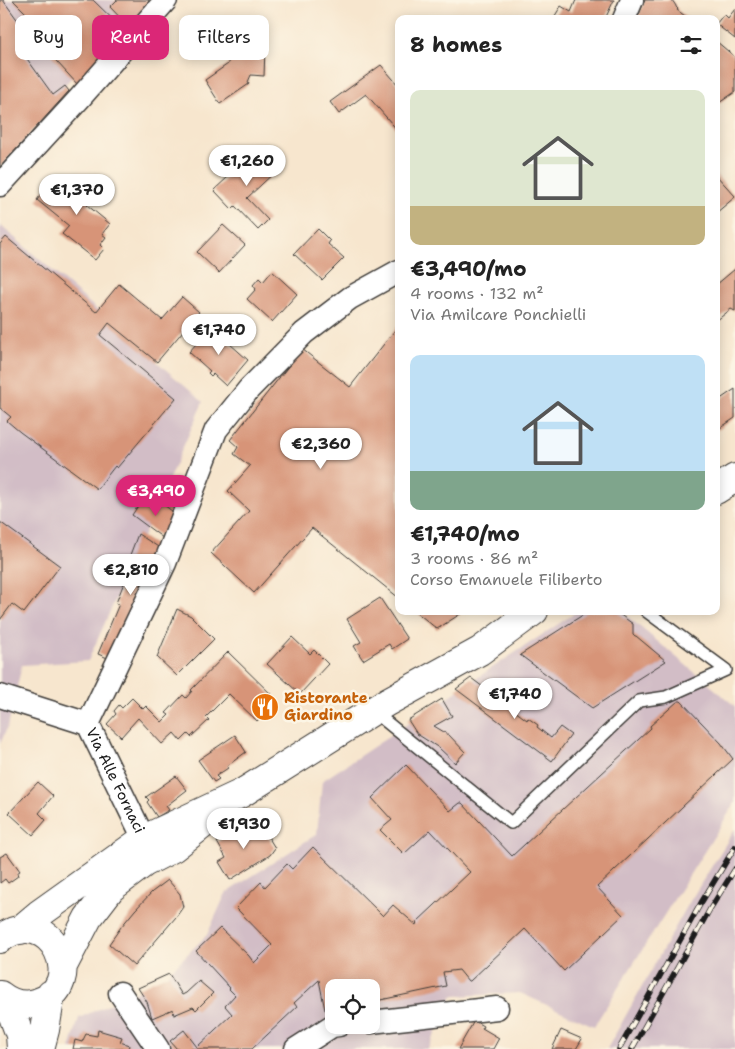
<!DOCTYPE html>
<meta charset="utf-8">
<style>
:root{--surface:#fff;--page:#f6f6f6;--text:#222;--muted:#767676;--accent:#db2777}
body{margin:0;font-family:"Shantell Sans",sans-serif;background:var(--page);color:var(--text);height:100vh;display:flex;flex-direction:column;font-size:19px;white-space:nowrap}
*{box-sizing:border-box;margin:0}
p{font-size:16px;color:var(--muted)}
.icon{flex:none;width:28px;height:28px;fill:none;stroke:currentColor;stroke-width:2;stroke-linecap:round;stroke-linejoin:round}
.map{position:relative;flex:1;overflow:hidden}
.drawer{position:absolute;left:395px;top:15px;width:325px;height:600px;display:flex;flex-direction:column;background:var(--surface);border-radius:10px;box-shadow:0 2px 12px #0003}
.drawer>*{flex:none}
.top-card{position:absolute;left:15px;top:15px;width:305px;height:45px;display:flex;gap:10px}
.fabs{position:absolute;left:325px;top:979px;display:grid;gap:10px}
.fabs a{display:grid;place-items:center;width:55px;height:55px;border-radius:10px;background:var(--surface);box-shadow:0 2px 12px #0003;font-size:25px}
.price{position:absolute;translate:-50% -42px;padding:0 11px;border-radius:18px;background:#fff;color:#222;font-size:16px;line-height:32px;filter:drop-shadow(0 1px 2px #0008)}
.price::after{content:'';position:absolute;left:50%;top:30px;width:15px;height:11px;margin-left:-8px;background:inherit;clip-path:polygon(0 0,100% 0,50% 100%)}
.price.on{background:var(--accent);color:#fff}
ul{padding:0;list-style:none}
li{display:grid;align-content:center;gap:10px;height:265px;padding:0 15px}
li span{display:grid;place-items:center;height:155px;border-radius:10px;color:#555}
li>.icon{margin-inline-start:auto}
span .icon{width:90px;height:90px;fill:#fffc;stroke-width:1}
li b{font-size:21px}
h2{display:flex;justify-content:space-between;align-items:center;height:60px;padding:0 15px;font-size:21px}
.pill{padding:0 18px;border-radius:10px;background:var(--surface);box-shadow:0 2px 12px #0003;font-size:18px;line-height:45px}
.pill.on{background:var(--accent);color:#fff}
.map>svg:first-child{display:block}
.industrial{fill:#d2bdc6;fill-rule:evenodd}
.building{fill:#d79478}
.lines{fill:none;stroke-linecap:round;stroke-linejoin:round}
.lane-casing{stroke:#3d3a37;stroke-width:14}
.street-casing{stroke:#3d3a37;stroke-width:25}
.secondary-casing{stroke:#3d3a37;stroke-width:30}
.lane{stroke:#fff;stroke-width:11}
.street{stroke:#fff;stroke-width:22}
.secondary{stroke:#fff;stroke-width:28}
.rail-casing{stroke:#1c1c1c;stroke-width:5.5}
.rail{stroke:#fcf5e5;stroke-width:4;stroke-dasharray:11;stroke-linecap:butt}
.labels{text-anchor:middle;stroke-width:5;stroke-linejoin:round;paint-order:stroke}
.food-label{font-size:15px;font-weight:bold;fill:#c56008;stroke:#fcf5e5;text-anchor:start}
.street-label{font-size:15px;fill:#1c1c1c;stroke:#fcf5e5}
</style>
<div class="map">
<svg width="735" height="1049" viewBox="0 0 735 1049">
<rect width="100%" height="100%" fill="#fcf5e5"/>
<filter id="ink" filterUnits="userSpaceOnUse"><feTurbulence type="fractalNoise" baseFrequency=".02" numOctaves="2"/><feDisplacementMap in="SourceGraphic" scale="10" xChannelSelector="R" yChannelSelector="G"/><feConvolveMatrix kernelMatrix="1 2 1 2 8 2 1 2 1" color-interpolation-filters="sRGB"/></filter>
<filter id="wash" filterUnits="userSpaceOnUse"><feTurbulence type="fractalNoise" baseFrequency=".0096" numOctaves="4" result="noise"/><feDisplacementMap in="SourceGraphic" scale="20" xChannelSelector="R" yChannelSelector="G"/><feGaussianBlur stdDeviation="1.12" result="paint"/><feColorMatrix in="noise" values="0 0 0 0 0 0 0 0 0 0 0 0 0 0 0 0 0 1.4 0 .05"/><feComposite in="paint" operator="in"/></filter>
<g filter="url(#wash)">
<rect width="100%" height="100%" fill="#f7e6ce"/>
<path class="industrial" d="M0,0H142L0,156Z
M0,225L203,402L88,661L22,665L8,726L0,744Z
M578,611H621L735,706V803L594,1026L520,993L452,996L428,1049H70L79,1018L159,982L207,935L226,893L317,834L322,781ZM334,988H371V1025H334Z
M735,829V1049H607L689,903Z"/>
<g id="blocks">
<path class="building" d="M0,0H3L32,40L20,49L53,95L65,86L69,91L0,167Z
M13,0H93L130,36L78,85L57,62L47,49L54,41Z
M117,0H148L152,4L129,27L110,7Z
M576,0H614L605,19H553L561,6L571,12Z
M645,0H672L676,6V7L678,9L677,10L689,19H637Z
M735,9V39L716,24L724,14L728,18Z
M230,19L266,20L264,76L251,75L248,82L249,84L220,104L205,80L228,64Z
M716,41L735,57V92L716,105Z
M381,65L399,86V132L366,94L339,114L330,102Z
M258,149L277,170L247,198L268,220L258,230L235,206L232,209L214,190Z
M716,175L735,196V197L716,213Z
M70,177L94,197L87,205L110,224L102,234L106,237L100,245L104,249L95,260L62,234L69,226L37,200L46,188L50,191L57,183L62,187Z
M223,225L245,245L219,273L197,252Z
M318,229L330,241L328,244L344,258L322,280L294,254Z
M6,237L96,312L119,284L162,320L182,297L199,312L157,362L109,323L100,335L176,398L117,468L115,466L97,489L20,432L7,421L11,417L0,408V244Z
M735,269V311L731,309L716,321V285Z
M272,271L297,294L272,322L247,299L256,289L253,285L259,278L263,282Z
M399,325V598L312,528L254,593L211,553L249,511L228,491L250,466L234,454L238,447L230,440L302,349L350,387Z
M211,327L248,360L226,386L213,374L211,376L208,373L210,371L189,352Z
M735,389V418L717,430L716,428V410L719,408L716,402Z
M155,498L177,515L167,541L132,515L142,500L149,505Z
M0,522L60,566L24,613L12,604L0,620Z
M138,534L163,550L117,662L98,654L119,604L116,603L129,570L125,568Z
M380,598L407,639L392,649L389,644L363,660L354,646L361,642L347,619Z
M177,609L191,616L214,639L177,676L157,657Z
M415,611H465L437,629Z
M589,611H615L633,624V634L635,636H636L666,661L592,708L520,655Z
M292,637L310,654L314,650L328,664L300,694L267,664Z
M228,652L278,701L257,721L229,694L206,717L209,720L191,737L188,734L181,741L174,733L162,744L138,718L121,737L107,724L116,714L114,711L119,705L122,708L132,698L143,709L146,706L162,722L169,715L166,713L183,695L186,698L192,691L191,690Z
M471,678L527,720L528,718L538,725L537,727L551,738L560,727L571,735L552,761L456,689Z
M442,699L452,716L434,726L449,735L465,752L455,763L439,748L417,734L408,720Z
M678,701H681L721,743L733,759L597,887L623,915L564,971L525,929L470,981H468L459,970L443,972L446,986L371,1002V988H334V1009L325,1010L319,980L294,1003L297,1007L252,1049H177L170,1041L184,1030L197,1047L232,1014L225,1006L235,995L229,989L230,988L196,951L220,928L249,956L254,963L272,945L236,908L261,882L265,887L287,864L292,869L313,847L383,916L393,905L416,925L417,922L470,872L430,830L404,854L380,830L392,820L372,798L406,765L450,811L460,803H462L512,856L651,728L650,726Z
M235,735L246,752L227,766L228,768L216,776L219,779L214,782L198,760Z
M176,776L187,790L166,806L169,810L157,817L147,802L149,800L146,797Z
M38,782L53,796L39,813L46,820L33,835L9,813Z
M247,823L255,836L264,830L275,848L270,855L230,880L219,862L226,858L217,842Z
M7,853L20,871L17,873L18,876L8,883L5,879L0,883V857Z
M168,880L180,894L183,907L176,917L134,966L109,944L121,927L135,910L152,892Z
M169,974L182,995L186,993L199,981L213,993L196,1010L193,1007L174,1015L173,1009L152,1018L147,1002L138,988Z
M474,1021L483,1026L482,1028L499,1038L493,1049H458Z
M98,1030L122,1037L120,1042L129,1045L128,1049H73L75,1040L82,1042L86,1034L97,1036Z
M561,1030L582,1039L576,1049H552Z"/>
</g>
</g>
<g filter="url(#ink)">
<use href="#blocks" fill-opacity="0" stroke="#3d3a37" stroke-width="1"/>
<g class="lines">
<g class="lane-casing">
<path id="lane" d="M373,711L511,823L639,701L666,697L726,670L646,611"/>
</g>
<g class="street-casing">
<g id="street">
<path d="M624,19L632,0"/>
<path d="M0,185L79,99L166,0"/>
<path id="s1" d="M0,696L88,724L144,839L146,851L145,855"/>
<path d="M88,724L165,563L216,430L249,389L304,333L350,298L399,271"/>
<path d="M120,993L158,1049"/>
<path d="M371,1022L497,1008"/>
<path d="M296,1049L332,1026L339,1025"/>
</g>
</g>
<g class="secondary-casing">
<path id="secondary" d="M716,490L735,478
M20,930L39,914L144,839L242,793L387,702L480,651L534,611
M0,939C51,900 91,987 36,1003C23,1007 10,1003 0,995
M63,966L88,918L111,888L144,863L173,848L206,822
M7,1000L20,1035L21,1049
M40,1049L45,1030L51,994"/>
</g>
<use href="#lane" class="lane"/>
<use href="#street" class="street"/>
<use href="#secondary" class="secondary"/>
<g class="rail-casing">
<path id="rail" d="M619,1049L701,903L735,847
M632,1049L710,909L735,869"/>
</g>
<use href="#rail" class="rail"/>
</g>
</g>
<defs>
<g id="restaurant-disc" transform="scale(1.4375)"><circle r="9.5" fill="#e8710a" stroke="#fcf5e5"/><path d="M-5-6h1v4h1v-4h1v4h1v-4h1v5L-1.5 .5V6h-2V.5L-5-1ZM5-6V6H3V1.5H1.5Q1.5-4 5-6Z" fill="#fff"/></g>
</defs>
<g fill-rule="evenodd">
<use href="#restaurant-disc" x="265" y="707"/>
</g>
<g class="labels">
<g class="food-label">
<text x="284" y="703">Ristorante<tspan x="284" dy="17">Giardino</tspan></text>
</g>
<g class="street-label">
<text dy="5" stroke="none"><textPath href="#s1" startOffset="155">Via Alle Fornaci</textPath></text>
</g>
</g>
</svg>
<div class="fabs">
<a><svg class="icon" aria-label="locate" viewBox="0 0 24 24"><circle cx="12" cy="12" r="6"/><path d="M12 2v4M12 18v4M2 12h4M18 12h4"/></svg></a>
</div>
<b class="price" style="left:247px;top:187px">€1,260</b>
<b class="price" style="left:77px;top:216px">€1,370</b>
<b class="price" style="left:219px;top:356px">€1,740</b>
<b class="price" style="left:321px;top:470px">€2,360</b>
<b class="price on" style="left:156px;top:517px">€3,490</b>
<b class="price" style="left:131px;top:596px">€2,810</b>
<b class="price" style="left:515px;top:720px">€1,740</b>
<b class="price" style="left:244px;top:850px">€1,930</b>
<div class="top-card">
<a class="pill">Buy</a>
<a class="pill on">Rent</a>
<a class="pill">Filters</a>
</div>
<section class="drawer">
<h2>8 homes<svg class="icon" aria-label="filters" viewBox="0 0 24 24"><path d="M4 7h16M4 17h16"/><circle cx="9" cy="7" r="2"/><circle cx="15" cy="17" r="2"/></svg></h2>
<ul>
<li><span style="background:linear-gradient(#dfe7d0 75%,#c2b280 0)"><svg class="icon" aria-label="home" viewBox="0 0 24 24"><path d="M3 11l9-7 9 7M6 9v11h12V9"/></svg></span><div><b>€3,490/mo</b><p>4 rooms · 132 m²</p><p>Via Amilcare Ponchielli</p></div></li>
<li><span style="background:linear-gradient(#bfe0f5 75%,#7fa58c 0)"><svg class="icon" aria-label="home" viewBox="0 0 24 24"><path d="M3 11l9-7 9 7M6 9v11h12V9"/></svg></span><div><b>€1,740/mo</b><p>3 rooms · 86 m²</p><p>Corso Emanuele Filiberto</p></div></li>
</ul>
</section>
</div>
